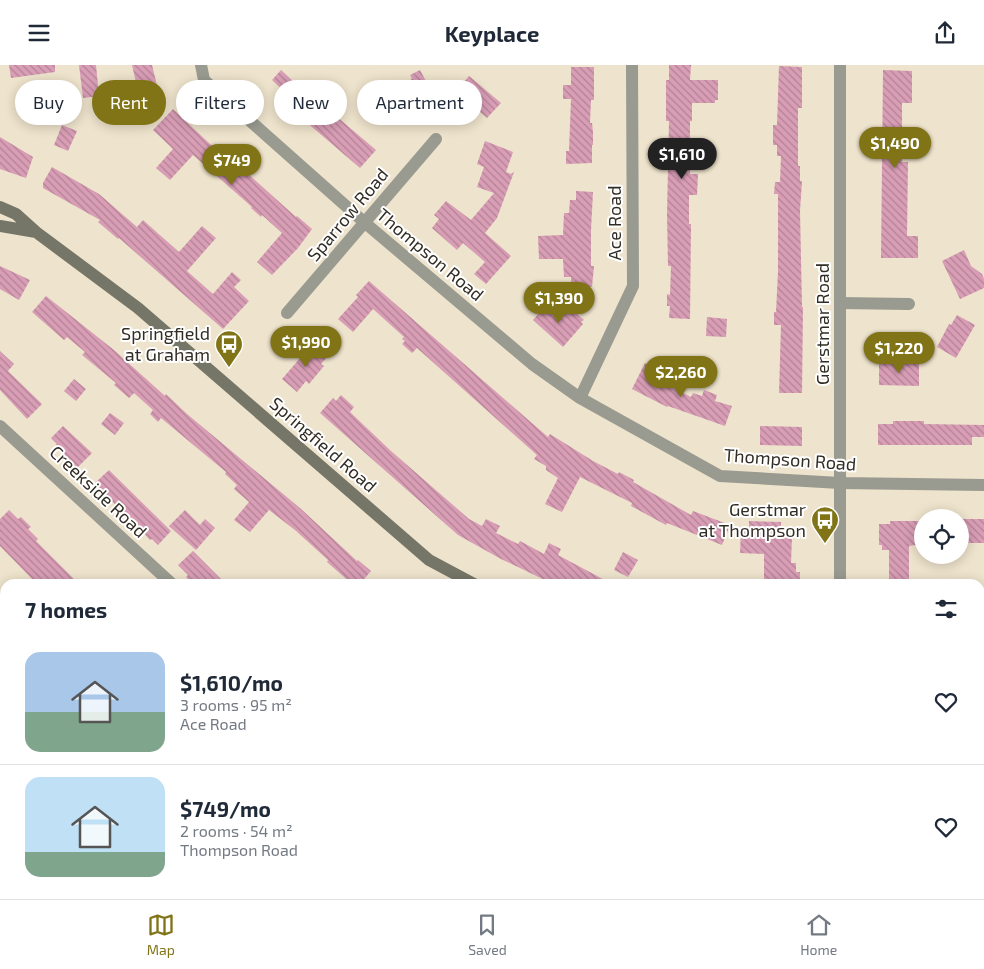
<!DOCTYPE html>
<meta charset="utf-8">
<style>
:root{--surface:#fff;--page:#f2f2f3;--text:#1f2937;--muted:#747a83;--line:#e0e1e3;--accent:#807416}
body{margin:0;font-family:"Exo 2",sans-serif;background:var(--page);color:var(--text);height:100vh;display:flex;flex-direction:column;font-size:19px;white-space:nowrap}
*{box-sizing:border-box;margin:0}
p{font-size:16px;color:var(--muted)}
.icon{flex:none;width:28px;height:28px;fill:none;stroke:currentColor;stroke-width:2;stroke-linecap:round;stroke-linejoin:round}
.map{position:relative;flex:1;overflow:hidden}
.side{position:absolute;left:0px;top:514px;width:985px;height:321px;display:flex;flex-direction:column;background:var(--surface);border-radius:15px 15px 0 0;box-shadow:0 2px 12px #0003}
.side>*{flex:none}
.banner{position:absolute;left:15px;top:15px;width:500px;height:45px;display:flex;gap:10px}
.controls{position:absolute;left:914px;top:444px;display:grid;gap:10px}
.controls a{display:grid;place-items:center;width:55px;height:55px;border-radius:50%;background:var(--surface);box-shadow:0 2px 12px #0003;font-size:25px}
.price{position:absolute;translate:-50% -42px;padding:0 11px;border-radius:18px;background:var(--accent);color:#fff;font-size:16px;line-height:32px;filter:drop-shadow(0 1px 2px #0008)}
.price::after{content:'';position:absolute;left:50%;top:30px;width:15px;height:11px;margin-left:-8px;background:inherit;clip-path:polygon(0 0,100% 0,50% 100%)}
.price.current{background:#222;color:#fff}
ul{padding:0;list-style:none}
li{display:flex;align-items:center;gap:15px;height:125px;padding:0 25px}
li+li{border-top:1px solid var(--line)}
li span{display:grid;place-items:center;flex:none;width:140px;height:100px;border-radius:15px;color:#555}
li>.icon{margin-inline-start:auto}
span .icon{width:60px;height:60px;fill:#fffc;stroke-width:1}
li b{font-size:21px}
h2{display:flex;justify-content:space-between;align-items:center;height:60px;padding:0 25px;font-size:21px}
.pill{padding:0 18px;border-radius:22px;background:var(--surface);box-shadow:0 2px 12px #0003;font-size:18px;line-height:45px}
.pill.current{background:var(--accent);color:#fff}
header{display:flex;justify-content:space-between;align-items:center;height:65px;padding:0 25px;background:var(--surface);font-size:22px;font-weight:700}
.tabs{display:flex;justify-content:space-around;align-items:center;height:70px;border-top:1px solid var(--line);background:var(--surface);font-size:14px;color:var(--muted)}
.tabs a{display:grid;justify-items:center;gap:2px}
.tabs .current{color:var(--accent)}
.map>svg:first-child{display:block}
.park{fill:url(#park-crowns)}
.water{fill:#9eb7e8}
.building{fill:url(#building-back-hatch)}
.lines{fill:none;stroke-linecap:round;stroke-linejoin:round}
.minor{stroke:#999a90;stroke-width:12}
.tertiary{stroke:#999a90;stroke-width:12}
.secondary{stroke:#757668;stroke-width:12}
.labels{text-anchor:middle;stroke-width:4;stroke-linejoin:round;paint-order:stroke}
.street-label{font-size:18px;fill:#312d24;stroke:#fff}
.poi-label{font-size:18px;fill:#312d24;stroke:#fff;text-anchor:end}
</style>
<header><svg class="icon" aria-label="menu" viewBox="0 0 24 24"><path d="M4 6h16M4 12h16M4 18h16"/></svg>Keyplace<svg class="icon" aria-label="share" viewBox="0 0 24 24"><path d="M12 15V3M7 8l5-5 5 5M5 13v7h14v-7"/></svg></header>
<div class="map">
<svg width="984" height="834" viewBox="0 0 984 834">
<defs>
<pattern id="park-crowns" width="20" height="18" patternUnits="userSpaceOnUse" patternTransform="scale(1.25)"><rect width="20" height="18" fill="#acbb85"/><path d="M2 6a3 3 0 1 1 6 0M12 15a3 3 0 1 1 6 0" fill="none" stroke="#8d986d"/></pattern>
<pattern id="building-back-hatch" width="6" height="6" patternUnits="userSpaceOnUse" patternTransform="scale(1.25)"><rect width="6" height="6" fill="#d99eb6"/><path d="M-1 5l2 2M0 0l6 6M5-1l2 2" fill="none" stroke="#b18194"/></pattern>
</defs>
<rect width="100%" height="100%" fill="#eee3cc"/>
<path class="park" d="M0,598L5,603V830H238L243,834H0Z"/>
<path class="water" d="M0,526L5,532V623L0,617Z
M235,830H326L332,834H240Z"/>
<path class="building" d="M9,0H55V7L11,13Z
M79,0H96L99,31L83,33Z
M132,0H152L163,45L149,48L148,42L142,43Z
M669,0H691L690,15H718V35H715V38H692V56H690V109H698L697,130H689V159H691L690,254L669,253L670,241H667V229L670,230L671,201H668L667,149L669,56H666V15H669Z
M779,1L802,2V43H798V101H800V116H802L800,146L802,242H803L802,328H779L781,260H774V247H776L778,207V129H774L775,117H780L781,91H777V80H773V60H777Z
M571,2H594V35H591L590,58H592L593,67V80H592V98L566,99V86H569L571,34H563V20H571Z
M281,5L314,36L316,34L376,85L360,103L284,38L290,32L272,15Z
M420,5L434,31L408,43L406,41L389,49L381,33L398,24L397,22L412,14L410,10Z
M883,5L912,6V38H902V97H908L907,171H918V193H881Z
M469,11L501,38L487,53L456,26Z
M173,44L210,79L226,89L296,152L297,151L312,164L298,183L272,210L257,197L282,168L262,150L261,152L251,143L252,142L193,90L170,115L156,103L173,84L153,65Z
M62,60L77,66L68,86L54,80Z
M0,72L33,92L26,113L0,104Z
M485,76L513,87L506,107L511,109L514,107L497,153L485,168L511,191L486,219L474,209L485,197L463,178L457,185L432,163L439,154L434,150L446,136L471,155L494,128L477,122L484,102L477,99Z
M52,102L99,129L137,162L143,155L179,187L202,161L216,173L187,206L213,229L232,207L241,215L234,222L249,236L223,264L119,173L118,174L98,157L100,155L43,123V118Z
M576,126L593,127L591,165V201H594L592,222L571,221V212H564L563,194H539L538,171L563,170L564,148H569L570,135H576Z
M964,185L971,201L982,209L984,214V223L960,234L942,196Z
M0,201L30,215L19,235L0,224Z
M369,216L548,372L550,369L593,396L618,409L619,407L634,415L633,417L691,450L693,446L730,460L722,480L667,458L666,460L631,441L632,438L580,412L562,447L545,439L558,413L546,405V401L534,394L537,390L417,283L412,288L402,279L405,276L402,274L404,272L373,244L353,267L338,254L358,232L356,230Z
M46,231L114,285L165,331L166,329L187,349L300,443L357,496L358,495L371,506L360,519H352L327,497L328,495L295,465L269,445L250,467L234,455L249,437L234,424L237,420L225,409L226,407L161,353L158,357L150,349L153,345L134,328L129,333L114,320L116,318L82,290L85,287L67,272L64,275L32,247Z
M547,239L561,251L570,243L584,255L581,257L583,259L563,282L533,255Z
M957,250L975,260L956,293L937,282L949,259L951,260Z
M707,252L727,254L726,272L706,271Z
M313,278L328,291L321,299L324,301L309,319L306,316L297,327L282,314Z
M0,286L14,299L8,306L42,339L27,354L0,325Z
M879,297L919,298V321L879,320Z
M645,298L657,304L655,310L670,318L669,321L691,332L693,328L702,331L704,325L717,330L715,336L732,341L725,361L668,341L667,342L632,324Z
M74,314L86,324L76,336L64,326Z
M341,330L354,342L350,347L391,386L469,454L482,461L486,454L500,461L496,468L518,479L520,476L544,489L549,478L561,484L558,490L612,519H553L501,494L458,470L320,348L333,333L336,336Z
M110,348L124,358L115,370L101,359Z
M893,356H924V359L984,360V372H972V380H878V359H893Z
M63,361L92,388L77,403L55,381L57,379L51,373Z
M760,361L802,362V381L760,380Z
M109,405L171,466L158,480L152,474L150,475L124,447L123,448L95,418Z
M9,445L18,454L21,452L31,462L28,464L38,474L36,476L79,519H37L0,481V454Z
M185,445L200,460L205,454L215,463L196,485L169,461Z
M960,454H984V478H960Z
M749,456L781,457V472H792L791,498H796V507H800V519H764V489L740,488L741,465L749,468Z
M890,456H922V479L909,481V519H889V485H882V480H879V459H890Z
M193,486L226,519H192L186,512L188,510L178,500Z
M623,487L638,495L628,512L614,505Z"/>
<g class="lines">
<path class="minor" d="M201,0L204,15L364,157L532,299L580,333L720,411L840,418L984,420
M840,238L909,239
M287,248L436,74
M580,333L633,221L632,0
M0,361L172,519
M594,830L601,834
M834,834L835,830"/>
<path class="tertiary" d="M840,0V519"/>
<path class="secondary" d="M0,142L16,149L36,167L138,243L429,495L474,519
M0,161L36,167
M980,782L984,784"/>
</g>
<defs>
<g id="bus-pin" transform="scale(1.4375)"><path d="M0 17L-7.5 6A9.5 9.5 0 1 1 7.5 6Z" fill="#807416" stroke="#fff"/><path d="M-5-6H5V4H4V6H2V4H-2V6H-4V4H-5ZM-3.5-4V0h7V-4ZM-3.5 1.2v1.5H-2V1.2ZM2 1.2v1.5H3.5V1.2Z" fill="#fff"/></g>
</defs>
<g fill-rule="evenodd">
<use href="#bus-pin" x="229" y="279"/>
<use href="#bus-pin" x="825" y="455"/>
</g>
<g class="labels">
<g class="street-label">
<text transform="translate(348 150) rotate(-50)" y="6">Sparrow Road</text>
<text transform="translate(615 158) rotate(-90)" y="6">Ace Road</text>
<text transform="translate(430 190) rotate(40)" y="6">Thompson Road</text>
<text transform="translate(823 259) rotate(-90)" y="6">Gerstmar Road</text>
<text transform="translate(323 380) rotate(41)" y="6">Springfield Road</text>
<text transform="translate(790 395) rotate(4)" y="6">Thompson Road</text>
<text transform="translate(98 427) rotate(43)" y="6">Creekside Road</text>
</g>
<g class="poi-label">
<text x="210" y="275">Springfield<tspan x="210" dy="21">at Graham</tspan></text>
<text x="806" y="451">Gerstmar<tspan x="806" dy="21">at Thompson</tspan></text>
</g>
</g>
</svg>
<div class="controls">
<a><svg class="icon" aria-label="locate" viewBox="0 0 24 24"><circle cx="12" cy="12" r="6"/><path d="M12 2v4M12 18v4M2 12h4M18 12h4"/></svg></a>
</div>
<b class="price" style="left:895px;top:104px">$1,490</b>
<b class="price current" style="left:682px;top:115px">$1,610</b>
<b class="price" style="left:232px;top:121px">$749</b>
<b class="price" style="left:559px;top:259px">$1,390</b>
<b class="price" style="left:306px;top:303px">$1,990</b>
<b class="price" style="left:899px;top:309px">$1,220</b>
<b class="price" style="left:681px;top:333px">$2,260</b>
<div class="banner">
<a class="pill">Buy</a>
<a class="pill current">Rent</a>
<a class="pill">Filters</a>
<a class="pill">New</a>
<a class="pill">Apartment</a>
</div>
<section class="side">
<h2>7 homes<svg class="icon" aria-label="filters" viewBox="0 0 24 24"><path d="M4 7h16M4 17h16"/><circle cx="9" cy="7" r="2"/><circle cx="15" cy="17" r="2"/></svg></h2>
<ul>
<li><span style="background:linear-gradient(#a9c7e8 60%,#7fa58c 0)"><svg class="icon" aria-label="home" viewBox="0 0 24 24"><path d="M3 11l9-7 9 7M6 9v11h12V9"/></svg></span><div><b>$1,610/mo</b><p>3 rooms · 95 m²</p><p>Ace Road</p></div><svg class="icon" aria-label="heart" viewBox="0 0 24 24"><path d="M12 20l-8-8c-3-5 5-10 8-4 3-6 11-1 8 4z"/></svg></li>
<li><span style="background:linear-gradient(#bfe0f5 75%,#7fa58c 0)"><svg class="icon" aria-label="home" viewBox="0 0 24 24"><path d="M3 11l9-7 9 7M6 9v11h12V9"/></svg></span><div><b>$749/mo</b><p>2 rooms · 54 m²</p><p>Thompson Road</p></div><svg class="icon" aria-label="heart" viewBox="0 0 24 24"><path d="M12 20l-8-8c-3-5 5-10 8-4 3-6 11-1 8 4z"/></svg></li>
</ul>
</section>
</div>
<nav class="tabs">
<a class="current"><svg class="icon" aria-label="map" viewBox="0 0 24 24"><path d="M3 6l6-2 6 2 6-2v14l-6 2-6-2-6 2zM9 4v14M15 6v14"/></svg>Map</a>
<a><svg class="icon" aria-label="saved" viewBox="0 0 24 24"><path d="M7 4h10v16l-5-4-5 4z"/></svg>Saved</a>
<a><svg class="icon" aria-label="home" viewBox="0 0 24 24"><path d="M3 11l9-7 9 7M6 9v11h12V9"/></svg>Home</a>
</nav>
